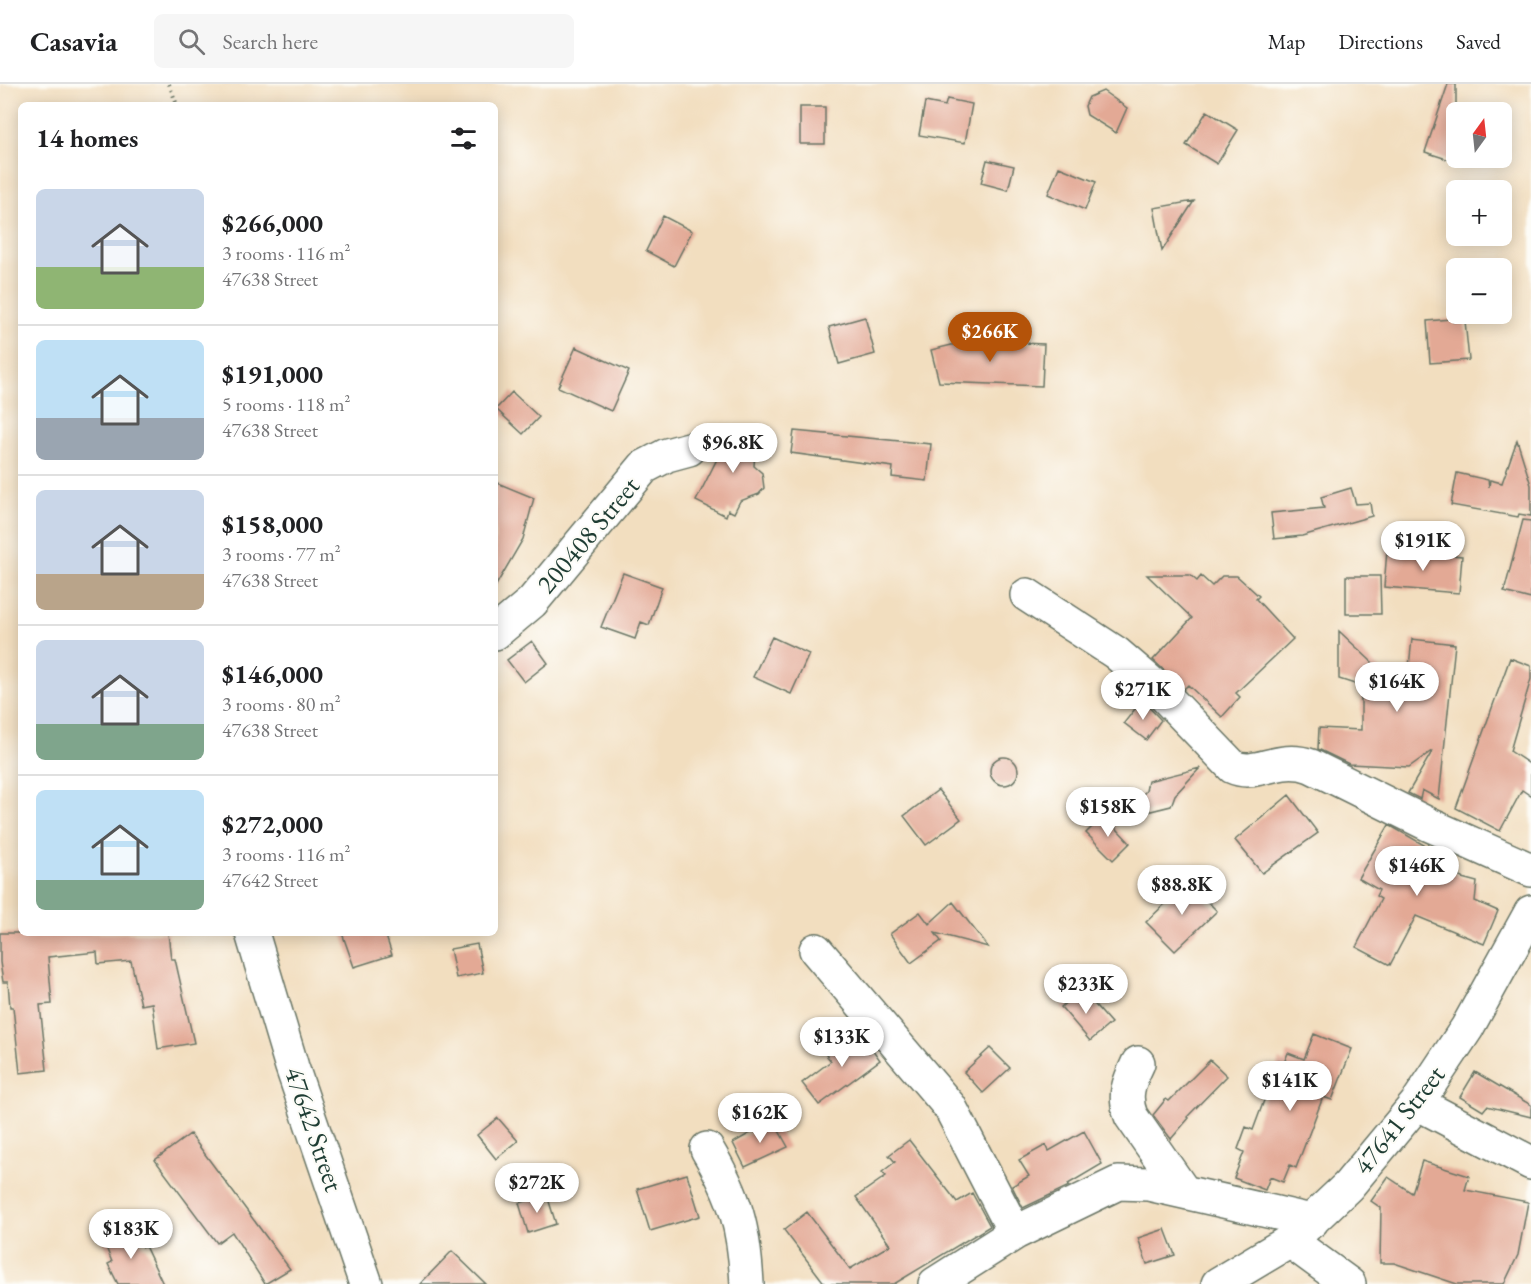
<!DOCTYPE html>
<meta charset="utf-8">
<style>
:root{--surface:#fff;--page:#f6f6f6;--text:#202124;--muted:#757577;--line:#e0e0e0;--accent:#b45309}
body{margin:0;font-family:"EB Garamond",serif;background:var(--page);color:var(--text);height:100vh;display:flex;flex-direction:column;font-size:22px;white-space:nowrap}
*{box-sizing:border-box;margin:0}
p{font-size:20px;color:var(--muted)}
.icon{flex:none;width:33px;height:33px;fill:none;stroke:currentColor;stroke-width:2;stroke-linecap:round;stroke-linejoin:round}
.map{position:relative;flex:1;overflow:hidden}
.panel{position:absolute;left:18px;top:18px;width:480px;height:834px;display:flex;flex-direction:column;background:var(--surface);border-radius:9px;box-shadow:0 3px 15px #0003}
.panel>*{flex:none}
.needle{width:39px;rotate:15deg}
.controls{position:absolute;left:1446px;top:18px;display:grid;gap:12px}
.controls a{display:grid;place-items:center;width:66px;height:66px;border-radius:9px;background:var(--surface);box-shadow:0 3px 15px #0003;font-size:30px}
.price{position:absolute;translate:-50% -51px;padding:0 14px;border-radius:21px;background:#fff;color:#222;font-size:20px;line-height:39px;filter:drop-shadow(0 2px 3px #0008)}
.price::after{content:'';position:absolute;left:50%;top:36px;width:18px;height:14px;margin-left:-9px;background:inherit;clip-path:polygon(0 0,100% 0,50% 100%)}
.price.selected{background:var(--accent);color:#fff}
ul{padding:0;list-style:none}
li{display:flex;align-items:center;gap:18px;height:150px;padding:0 18px}
li+li{border-top:2px solid var(--line)}
li span{display:grid;place-items:center;flex:none;width:168px;height:120px;border-radius:9px;color:#555}
li>.icon{margin-inline-start:auto}
span .icon{width:72px;height:72px;fill:#fffc;stroke-width:1}
li b{font-size:26px}
h2{display:flex;justify-content:space-between;align-items:center;height:72px;padding:0 18px;font-size:26px}
header{display:flex;align-items:center;gap:36px;box-sizing:border-box;height:84px;padding:0 30px;background:var(--surface);border-bottom:2px solid var(--line)}
header strong{font-size:28px}
nav{display:flex;gap:33px;margin-inline-start:auto;font-size:21px}
.search{width:420px;height:54px;background:var(--page);display:flex;align-items:center;gap:15px;box-sizing:border-box;padding:0 21px;border-radius:9px;color:var(--muted);font-size:22px}
.map>svg:first-child{display:block}
.building{fill:#e3a995}
.lines{fill:none;stroke-linecap:round;stroke-linejoin:round}
.minor-casing{stroke:#697565;stroke-width:36}
.path{stroke:#697565;stroke-width:4;stroke-dasharray:1.5 4.5;stroke-linecap:butt}
.minor{stroke:#fff;stroke-width:33}
.labels{text-anchor:middle;stroke-width:4.5;stroke-linejoin:round;paint-order:stroke}
.street-label{font-size:27px;fill:#1f3d34;stroke:#fdfcf7}
</style>
<header>
<strong>Casavia</strong>
<div class="search"><svg class="icon" aria-label="search" viewBox="0 0 24 24"><circle cx="10" cy="10" r="6"/><path d="M15 15l6 6"/></svg>Search here</div>
<nav><a>Map</a><a>Directions</a><a>Saved</a></nav>
</header>
<div class="map">
<svg width="1531" height="1200" viewBox="0 0 1531 1200">
<rect width="100%" height="100%" fill="#fdfcf7"/>
<filter id="ink" filterUnits="userSpaceOnUse"><feTurbulence type="fractalNoise" baseFrequency=".0167" numOctaves="2"/><feDisplacementMap in="SourceGraphic" scale="12" xChannelSelector="R" yChannelSelector="G"/><feConvolveMatrix kernelMatrix="1 2 1 2 8 2 1 2 1" color-interpolation-filters="sRGB"/></filter>
<filter id="wash" filterUnits="userSpaceOnUse"><feTurbulence type="fractalNoise" baseFrequency=".008" numOctaves="4" result="noise"/><feDisplacementMap in="SourceGraphic" scale="24" xChannelSelector="R" yChannelSelector="G"/><feGaussianBlur stdDeviation="1.35" result="paint"/><feColorMatrix in="noise" values="0 0 0 0 0 0 0 0 0 0 0 0 0 0 0 0 0 1.4 0 .05"/><feComposite in="paint" operator="in"/></filter>
<g filter="url(#wash)">
<rect width="100%" height="100%" fill="#f2debf"/>
<g id="blocks">
<path class="building" d="M1448,0H1456V78L1425,68Z
M1103,7L1127,24L1116,49L1087,31L1085,22L1089,13Z
M947,15L972,20L965,59L919,51L925,18L945,22Z
M800,23H825V60H800Z
M1207,27L1238,46L1217,80L1186,61Z
M987,76L1014,82L1008,106L981,99Z
M1059,83L1096,98L1085,126L1048,110Z
M1194,117L1162,167L1154,124Z
M663,132L692,147L674,182L646,167Z
M865,233L875,270L839,280L829,243Z
M1451,235L1453,238L1465,237L1469,276L1430,279L1427,237Z
M968,257L1044,260L1042,302L939,298L931,266Z
M576,263L629,287L611,327L558,303Z
M512,308L539,333L523,350L496,325Z
M751,344L750,354H756L754,382L762,389L764,404L759,410L740,417L734,429L728,426L726,432L696,417L717,375L719,353Z
M794,347L931,360L927,397L892,393L893,383L791,369Z
M1517,356L1531,401V432L1519,430L1518,433L1451,421L1457,389L1488,396L1489,403L1490,396L1502,399Z
M495,398L534,414L523,455L495,503Z
M1351,404L1356,420L1370,419L1372,432L1302,452L1274,455L1271,429L1324,424L1321,413Z
M1523,436L1531,437V515L1504,508Z
M1387,466L1462,472L1459,509L1384,503Z
M623,489L662,503L649,541L641,538L635,555L601,543Z
M1147,491H1190L1197,497L1201,492L1212,502L1222,492H1237L1259,512L1256,515L1293,555L1236,609L1240,613L1222,633L1188,601L1184,605L1153,576L1192,534Z
M1346,492H1380L1381,530H1346Z
M1339,547L1406,610L1412,555L1455,560L1439,715L1422,706L1420,715L1408,709L1433,666L1409,683L1349,680L1318,665L1319,644L1361,646V602L1339,595Z
M772,553L809,570L791,610L753,593Z
M532,557L548,579L524,598L507,576Z
M1510,574L1531,582V595L1510,667L1531,681V712L1522,706L1500,747L1456,724Z
M1142,616L1161,636L1146,656L1124,639Z
M990 687a14 14 0 1 1 28 0a14 14 0 1 1-28 0Z
M1200,684L1175,711L1171,722L1119,735L1146,707L1148,697Z
M938,706L961,735L926,761L904,732Z
M1289,711L1318,749L1262,789L1235,756Z
M1104,731L1130,759L1113,776L1086,749Z
M1389,741L1424,761L1420,769L1462,794L1477,798L1475,817L1498,827L1484,860L1416,832L1390,881L1356,863L1381,815L1376,812L1379,806L1358,794Z
M1188,798L1217,827L1175,867L1146,838Z
M953,818L988,863L935,849L941,857L911,879L890,850L920,828L929,840Z
M0,849H168L171,875H175L194,959L158,965L152,919L141,921L131,877L98,880L97,868L48,873L52,920L40,921L47,986L20,989L13,923H10L8,898H3L0,878Z
M342,849H385L392,871L354,883Z
M477,860L483,889L456,894L450,865Z
M1081,905L1111,939L1090,957L1061,923Z
M860,948L880,976L819,1021L802,999L831,977L826,971Z
M1314,950L1352,965L1332,1016L1323,1013L1296,1084L1290,1081L1283,1098L1270,1093L1265,1106L1234,1094L1244,1068L1238,1065L1246,1043L1253,1046L1279,976L1284,979L1288,969L1304,975Z
M990,964L1010,984L983,1009L964,988Z
M1210,976L1227,992L1187,1033L1189,1034L1171,1055L1153,1031L1166,1015L1169,1017Z
M1475,988L1531,1021V1033L1487,1022L1483,1027L1460,1013Z
M498,1034L518,1057L496,1075L477,1051Z
M773,1036L788,1063L745,1083L733,1059Z
M1084,1047L1102,1080L1068,1100L1069,1102L1023,1124L1012,1102L1029,1092L1019,1076L1046,1061L1049,1067Z
M190,1050L236,1112L290,1185L265,1200L232,1148L217,1159L155,1076Z
M909,1056L957,1118L972,1109L990,1142L894,1200H825L784,1146L807,1128L850,1185L890,1161L856,1113L886,1092L882,1088L895,1078L889,1071Z
M1422,1077L1469,1092L1465,1106L1528,1118L1518,1171L1504,1200H1457L1394,1179H1380L1381,1124L1371,1117L1388,1093L1412,1109Z
M687,1090L700,1132L650,1147L637,1105Z
M547,1111L556,1140L528,1149L519,1119Z
M133,1142L143,1163L145,1162L163,1200H118L108,1180L112,1178L103,1156Z
M1165,1145L1175,1171L1147,1180L1138,1154Z
M452,1167L486,1200H420Z"/>
</g>
</g>
<g filter="url(#ink)">
<use href="#blocks" fill-opacity="0" stroke="#697565" stroke-width="1.5"/>
<g class="lines">
<g class="minor-casing">
<path id="minor" d="M1027,511L1116,569L1158,605L1233,683C1257,694 1278,670 1311,682L1430,741L1531,786
M495,549L532,518L644,383L667,371L689,365
M252,849L292,983L366,1200
M816,866L950,1023L1015,1149
M1138,979C1129,998 1123,1011 1131,1032L1184,1108
M1417,1019L1531,1079
M707,1065C736,1114 744,1144 747,1200
M1290,1157L1349,1200
M935,1200L1015,1149L1118,1099L1148,1100L1312,1137
M1218,1200L1290,1157L1348,1102L1417,1019L1467,944L1531,828"/>
</g>
<path class="path" d="M169,0L177,21"/>
<use href="#minor" class="minor"/>
</g>
</g>
<g class="labels">
<g class="street-label">
<text transform="translate(588 451) rotate(-50)" y="9">200408 Street</text>
<text transform="translate(1399 1036) rotate(-52)" y="9">47641 Street</text>
<text transform="translate(314 1045) rotate(71)" y="9">47642 Street</text>
</g>
</g>
</svg>
<div class="controls">
<a><svg class="needle" viewBox="-14 -14 28 28"><path d="M0-13l5 13h-10z" fill="#e53935"/><path d="M0 13l5-13h-10z" fill="#757577"/></svg></a>
<a>+</a>
<a>−</a>
</div>
<b class="price selected" style="left:990px;top:279px">$266K</b>
<b class="price" style="left:733px;top:390px">$96.8K</b>
<b class="price" style="left:1423px;top:488px">$191K</b>
<b class="price" style="left:1397px;top:629px">$164K</b>
<b class="price" style="left:1143px;top:637px">$271K</b>
<b class="price" style="left:1108px;top:754px">$158K</b>
<b class="price" style="left:1417px;top:813px">$146K</b>
<b class="price" style="left:1182px;top:832px">$88.8K</b>
<b class="price" style="left:1086px;top:931px">$233K</b>
<b class="price" style="left:842px;top:984px">$133K</b>
<b class="price" style="left:1290px;top:1028px">$141K</b>
<b class="price" style="left:760px;top:1060px">$162K</b>
<b class="price" style="left:537px;top:1130px">$272K</b>
<b class="price" style="left:131px;top:1176px">$183K</b>
<section class="panel">
<h2>14 homes<svg class="icon" aria-label="filters" viewBox="0 0 24 24"><path d="M4 7h16M4 17h16"/><circle cx="9" cy="7" r="2"/><circle cx="15" cy="17" r="2"/></svg></h2>
<ul>
<li><span style="background:linear-gradient(#c9d6e8 65%,#8fb573 0)"><svg class="icon" aria-label="home" viewBox="0 0 24 24"><path d="M3 11l9-7 9 7M6 9v11h12V9"/></svg></span><div><b>$266,000</b><p>3 rooms · 116 m²</p><p>47638 Street</p></div></li>
<li><span style="background:linear-gradient(#bfe0f5 65%,#9aa5b1 0)"><svg class="icon" aria-label="home" viewBox="0 0 24 24"><path d="M3 11l9-7 9 7M6 9v11h12V9"/></svg></span><div><b>$191,000</b><p>5 rooms · 118 m²</p><p>47638 Street</p></div></li>
<li><span style="background:linear-gradient(#c9d6e8 70%,#b9a48a 0)"><svg class="icon" aria-label="home" viewBox="0 0 24 24"><path d="M3 11l9-7 9 7M6 9v11h12V9"/></svg></span><div><b>$158,000</b><p>3 rooms · 77 m²</p><p>47638 Street</p></div></li>
<li><span style="background:linear-gradient(#c9d6e8 70%,#7fa58c 0)"><svg class="icon" aria-label="home" viewBox="0 0 24 24"><path d="M3 11l9-7 9 7M6 9v11h12V9"/></svg></span><div><b>$146,000</b><p>3 rooms · 80 m²</p><p>47638 Street</p></div></li>
<li><span style="background:linear-gradient(#bfe0f5 75%,#7fa58c 0)"><svg class="icon" aria-label="home" viewBox="0 0 24 24"><path d="M3 11l9-7 9 7M6 9v11h12V9"/></svg></span><div><b>$272,000</b><p>3 rooms · 116 m²</p><p>47642 Street</p></div></li>
</ul>
</section>
</div>
